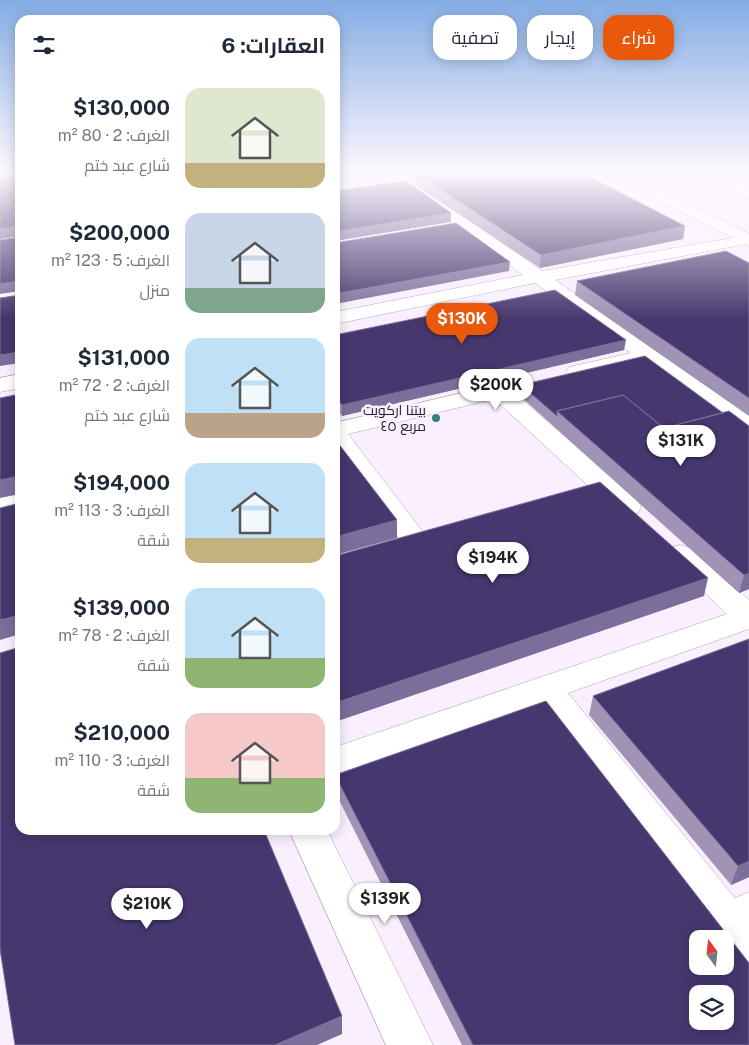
<!DOCTYPE html>
<html lang="ar">
<meta charset="utf-8">
<style>
:root{--surface:#fff;--page:#f6f6f7;--text:#1f2937;--muted:#747a83;--accent:#ea580c}
body{margin:0;font-family:"Public Sans",Cairo,sans-serif;background:var(--page);color:var(--text);direction:rtl;height:100vh;display:flex;flex-direction:column;font-size:19px;white-space:nowrap}
*{box-sizing:border-box;margin:0}
p{font-size:16px;color:var(--muted)}
.icon{flex:none;width:28px;height:28px;fill:none;stroke:currentColor;stroke-width:2;stroke-linecap:round;stroke-linejoin:round}
.map{position:relative;flex:1;overflow:hidden;direction:ltr}
.side{position:absolute;left:15px;top:15px;width:325px;height:820px;display:flex;flex-direction:column;background:var(--surface);border-radius:15px;box-shadow:0 2px 12px #0003;direction:rtl}
.side>*{flex:none}
.top-card{position:absolute;left:355px;top:15px;width:319px;height:45px;direction:rtl;display:flex;gap:10px}
.needle{width:32px;rotate:345deg}
.tools{position:absolute;left:689px;top:930px;display:grid;gap:10px}
.tools a{display:grid;place-items:center;width:45px;height:45px;border-radius:10px;background:var(--surface);box-shadow:0 2px 12px #0003;font-size:25px}
.price{position:absolute;translate:-50% -42px;padding:0 11px;border-radius:18px;background:#fff;color:#222;font-size:16px;line-height:32px;filter:drop-shadow(0 1px 2px #0008)}
.price::after{content:'';position:absolute;left:50%;top:30px;width:15px;height:11px;margin-left:-8px;background:inherit;clip-path:polygon(0 0,100% 0,50% 100%)}
.price.current{background:var(--accent);color:#fff}
ul{padding:0;list-style:none}
li{display:flex;align-items:center;gap:15px;height:125px;padding:0 15px}
li span{display:grid;place-items:center;flex:none;width:140px;height:100px;border-radius:15px;color:#555}
li>.icon{margin-inline-start:auto}
span .icon{width:60px;height:60px;fill:#fffc;stroke-width:1}
li b{font-size:21px}
h2{display:flex;justify-content:space-between;align-items:center;height:60px;padding:0 15px;font-size:21px}
.tag{padding:0 18px;border-radius:15px;background:var(--surface);box-shadow:0 2px 12px #0003;font-size:18px;line-height:45px}
.tag.current{background:var(--accent);color:#fff}
.map>svg:first-child{display:block}
.lines{fill:none;stroke-linecap:round;stroke-linejoin:round}
.minor-casing{stroke:#afa5b2;stroke-width:1}
.major-casing{stroke:#afa5b2;stroke-width:1}
.minor{fill:#fff;fill-rule:evenodd}
.major{fill:#fff;fill-rule:evenodd}
.wall{fill:#a093b6}
.shaded-wall{fill:#7c6e9a}
.building{fill:#46376f;stroke:#7c6e9a;fill-rule:evenodd}
.poi-dot{fill:#378085;stroke:#faeffe;stroke-width:2}
.labels{text-anchor:middle;stroke-width:5;stroke-linejoin:round;paint-order:stroke}
.poi-label{font-size:14px;fill:#262227;stroke:#faeffe;text-anchor:end}
</style>
<div class="map">
<svg width="749" height="1045" viewBox="0 0 749 1045">
<rect width="100%" height="100%" fill="#faeffe"/>
<g class="lines">
<g class="minor-casing">
<path id="minor" d="M383,172H400L542,271L749,235V243L746,244L555,280L749,415V433L741,431L645,362L577,379L569,377L566,372L569,367L631,353L535,283L335,324V312L523,275L456,226L335,246V236L445,218Z
M695,172H715L749,188V199L697,175Z
M20,289V301L0,304V292Z
M20,374V388L0,392V378Z
M516,380L524,382L527,387L524,392L516,394L638,501L641,507L638,513L628,515L618,513L494,399L348,434L429,540L425,546L415,549L405,546L335,451V423Z
M20,491V507L0,512V496Z
M680,545L690,548L749,600V629L568,693L735,898L749,892V968C732,962 725,958 725,939H716L713,936L539,704L335,775V747L727,614L670,560L666,554L670,548Z
M289,830H327L433,1045H386Z"/>
</g>
<g class="major-casing">
<path id="major" d="M608,172H627L749,234V246L610,175Z"/>
</g>
<use href="#minor" class="minor"/>
<use href="#major" class="major"/>
</g>
<path class="wall" d="M400,172H580L685,226L683,239L540,268L415,185V178L410,179Z
M745,172H749V178L744,175Z
M749,263V416L575,295L577,281Z
M335,335L624,350L342,416L335,408Z
M521,385L723,413L749,589L739,593L520,396Z
M749,639V877L731,885L589,715L593,696Z
M335,775L749,1045H462L336,794Z"/>
<path class="shaded-wall" d="M410,172H450L415,173V178L410,179Z
M451,213V222L335,241V232Z
M20,226V236L0,239V229Z
M685,226L683,239L540,268L541,255Z
M510,262L509,271L335,304V294Z
M20,281V291L0,294V284Z
M626,340L624,350L342,416V405Z
M20,352V363L0,366V355Z
M20,476V494L0,498V480Z
M397,520V538L335,555V537Z
M749,573V589L739,593L744,575Z
M708,578L704,596L335,722V703Z
M20,615V634L0,640V620Z
M749,861V877L731,885L738,866Z
M342,1016V1034L317,1045H275Z"/>
<path class="building" d="M0,172H20V226L0,229Z
M420,172H580L685,226L541,255L415,173Z
M406,181L451,213L335,232V191Z
M456,223L510,262L335,294V243Z
M20,237V281L0,284V240Z
M726,251L749,263V398L577,281Z
M555,290L626,340L342,405L335,397V335Z
M20,295V352L0,355V298Z
M645,356L723,413L664,428L623,395L557,411V416L521,385Z
M20,394V476L0,480V398Z
M623,395L664,428L729,411L749,426V573L744,575L557,411Z
M335,439L397,520L335,537Z
M600,482L708,578L335,703V556Z
M20,503V615L0,620V508Z
M749,639V861L738,866L593,696Z
M20,647V830H264L342,1016L275,1045H15L0,949V653Z
M546,701L749,963V1045H473L335,775ZM698,939H725V966H698ZM698,994H725V1021H698Z"/>
<linearGradient id="sky" x2="0" y2="1"><stop stop-color="#84ace4"/><stop offset="0.54" stop-color="#fdf8ff"/><stop offset="1" stop-color="#fdf8ff" stop-opacity="0"/></linearGradient>
<rect width="749" height="319" fill="url(#sky)"/>
<circle class="poi-dot" cx="436" cy="418" r="5"/>
<g class="labels">
<g class="poi-label">
<text x="426" y="415">بيتنا اركويت<tspan x="426" dy="16">مربع ٤٥</tspan></text>
</g>
</g>
</svg>
<div class="tools">
<a><svg class="needle" viewBox="-14 -14 28 28"><path d="M0-13l5 13h-10z" fill="#e53935"/><path d="M0 13l5-13h-10z" fill="#747a83"/></svg></a>
<a><svg class="icon" aria-label="layers" viewBox="0 0 24 24"><path d="M12 4l9 5-9 5-9-5zM3 14l9 5 9-5"/></svg></a>
</div>
<b class="price current" style="left:462px;top:345px">$130K</b>
<b class="price" style="left:496px;top:411px">$200K</b>
<b class="price" style="left:681px;top:467px">$131K</b>
<b class="price" style="left:493px;top:584px">$194K</b>
<b class="price" style="left:385px;top:925px">$139K</b>
<b class="price" style="left:147px;top:930px">$210K</b>
<div class="top-card">
<a class="tag current">شراء</a>
<a class="tag">إيجار</a>
<a class="tag">تصفية</a>
</div>
<section class="side">
<h2>العقارات: 6<svg class="icon" aria-label="filters" viewBox="0 0 24 24"><path d="M4 7h16M4 17h16"/><circle cx="9" cy="7" r="2"/><circle cx="15" cy="17" r="2"/></svg></h2>
<ul>
<li><span style="background:linear-gradient(#dfe7d0 75%,#c2b280 0)"><svg class="icon" aria-label="home" viewBox="0 0 24 24"><path d="M3 11l9-7 9 7M6 9v11h12V9"/></svg></span><div><b>$130,000</b><p>الغرف: 2 · 80 m²</p><p>شارع عبد ختم</p></div></li>
<li><span style="background:linear-gradient(#c9d6e8 75%,#7fa58c 0)"><svg class="icon" aria-label="home" viewBox="0 0 24 24"><path d="M3 11l9-7 9 7M6 9v11h12V9"/></svg></span><div><b>$200,000</b><p>الغرف: 5 · 123 m²</p><p>منزل</p></div></li>
<li><span style="background:linear-gradient(#bfe0f5 75%,#b9a48a 0)"><svg class="icon" aria-label="home" viewBox="0 0 24 24"><path d="M3 11l9-7 9 7M6 9v11h12V9"/></svg></span><div><b>$131,000</b><p>الغرف: 2 · 72 m²</p><p>شارع عبد ختم</p></div></li>
<li><span style="background:linear-gradient(#bfe0f5 75%,#c2b280 0)"><svg class="icon" aria-label="home" viewBox="0 0 24 24"><path d="M3 11l9-7 9 7M6 9v11h12V9"/></svg></span><div><b>$194,000</b><p>الغرف: 3 · 113 m²</p><p>شقة</p></div></li>
<li><span style="background:linear-gradient(#bfe0f5 70%,#8fb573 0)"><svg class="icon" aria-label="home" viewBox="0 0 24 24"><path d="M3 11l9-7 9 7M6 9v11h12V9"/></svg></span><div><b>$139,000</b><p>الغرف: 2 · 78 m²</p><p>شقة</p></div></li>
<li><span style="background:linear-gradient(#f6c9c9 65%,#8fb573 0)"><svg class="icon" aria-label="home" viewBox="0 0 24 24"><path d="M3 11l9-7 9 7M6 9v11h12V9"/></svg></span><div><b>$210,000</b><p>الغرف: 3 · 110 m²</p><p>شقة</p></div></li>
</ul>
</section>
</div>
